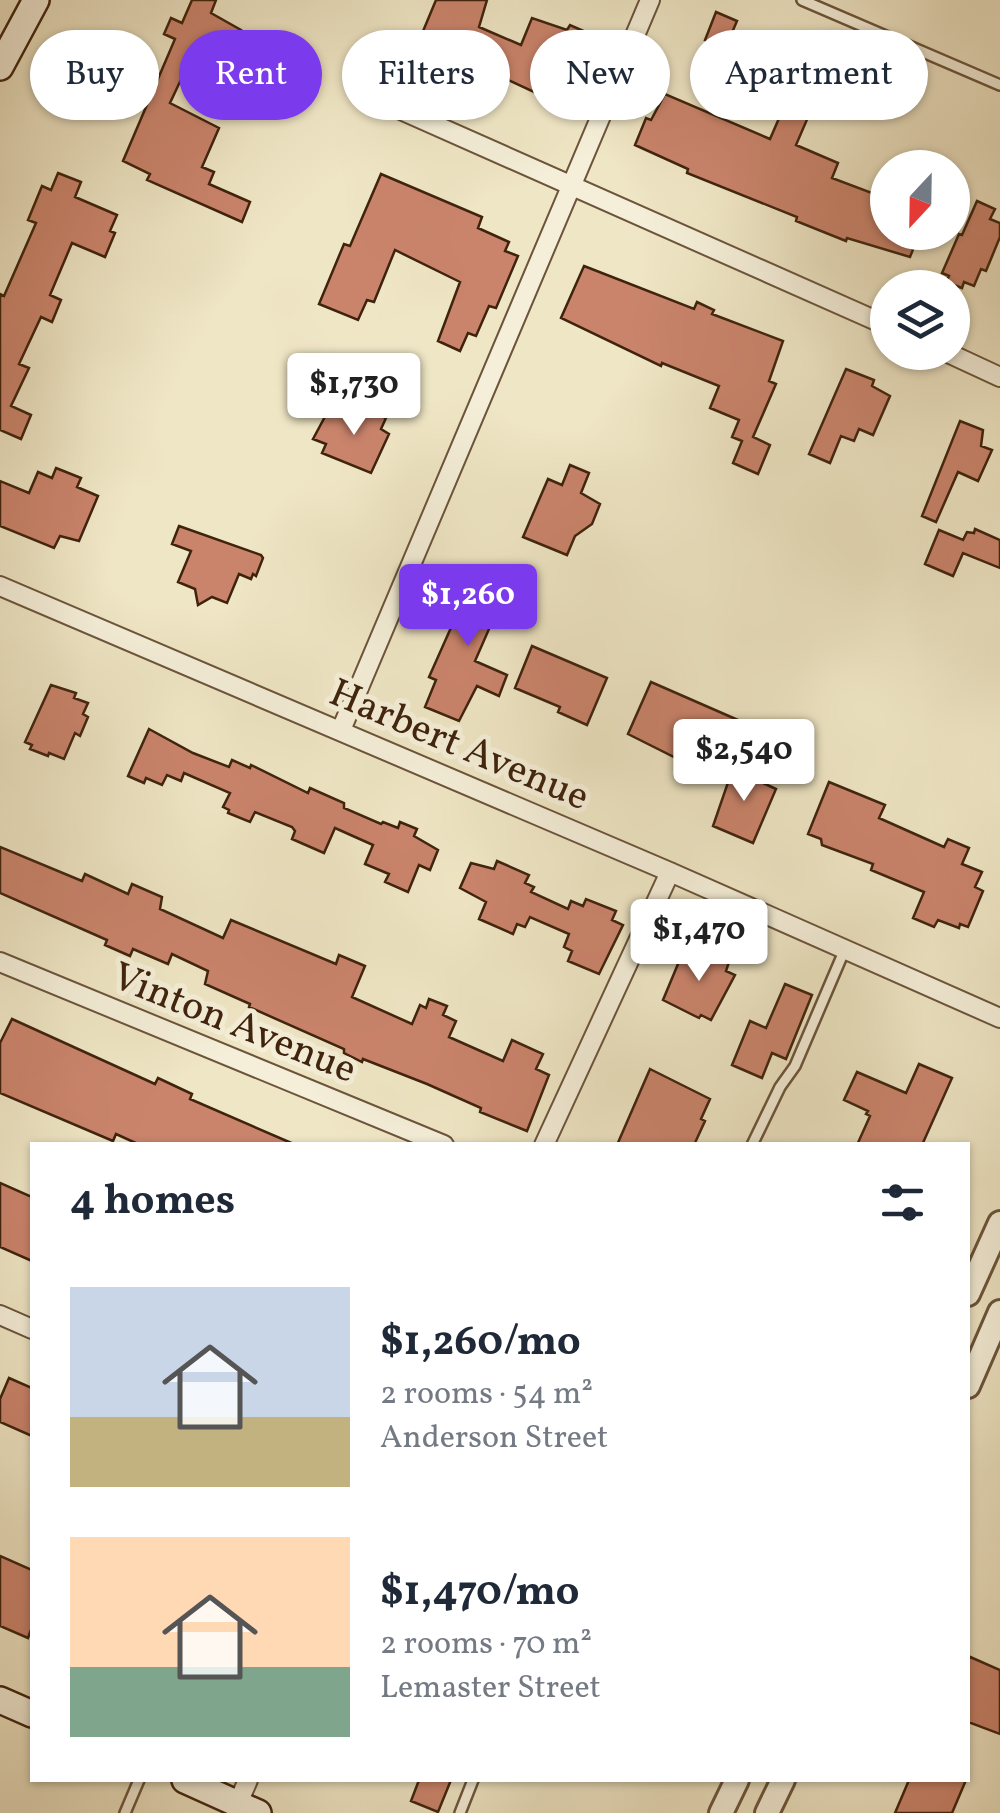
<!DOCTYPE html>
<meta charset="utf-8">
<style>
:root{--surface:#fff;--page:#f2f2f3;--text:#1f2937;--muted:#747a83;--accent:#7c3aed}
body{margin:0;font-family:Vollkorn,serif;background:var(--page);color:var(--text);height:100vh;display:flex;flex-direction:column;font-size:38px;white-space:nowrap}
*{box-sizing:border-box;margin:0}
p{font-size:32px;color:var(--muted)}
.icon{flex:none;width:55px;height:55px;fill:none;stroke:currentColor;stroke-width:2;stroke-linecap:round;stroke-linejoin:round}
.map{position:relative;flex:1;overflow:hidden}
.drawer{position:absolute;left:30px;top:1142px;width:940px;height:640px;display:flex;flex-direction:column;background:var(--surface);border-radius:0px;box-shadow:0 2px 8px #0004}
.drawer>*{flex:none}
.guide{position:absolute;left:30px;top:30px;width:940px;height:90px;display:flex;gap:20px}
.needle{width:65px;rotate:202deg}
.tools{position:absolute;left:870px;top:150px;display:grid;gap:20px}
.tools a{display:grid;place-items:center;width:100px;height:100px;border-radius:50%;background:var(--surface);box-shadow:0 2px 8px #0004;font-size:50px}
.price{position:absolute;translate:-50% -85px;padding:0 22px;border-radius:10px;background:#fff;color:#222;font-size:32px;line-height:65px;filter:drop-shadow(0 2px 5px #0008)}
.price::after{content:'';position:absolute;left:50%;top:60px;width:30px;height:22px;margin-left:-15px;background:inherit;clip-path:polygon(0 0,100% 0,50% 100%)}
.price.current{background:var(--accent);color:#fff}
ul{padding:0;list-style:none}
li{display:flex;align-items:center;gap:30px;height:250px;padding:0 40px}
li span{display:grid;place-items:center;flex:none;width:280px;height:200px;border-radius:0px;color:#555}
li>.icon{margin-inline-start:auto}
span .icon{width:120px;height:120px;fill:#fffc;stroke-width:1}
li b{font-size:42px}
h2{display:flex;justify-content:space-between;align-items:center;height:120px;padding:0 40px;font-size:42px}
.chip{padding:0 35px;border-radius:45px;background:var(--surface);box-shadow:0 2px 8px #0004;font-size:35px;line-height:90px}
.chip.current{background:var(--accent);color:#fff}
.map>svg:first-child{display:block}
.building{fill:#ca846c;stroke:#3f230d;stroke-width:2.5}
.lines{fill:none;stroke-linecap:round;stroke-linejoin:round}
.service-casing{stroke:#6b543b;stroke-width:14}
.minor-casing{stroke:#6b543b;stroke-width:22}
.tertiary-casing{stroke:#6b543b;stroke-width:28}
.secondary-casing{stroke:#3f230d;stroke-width:30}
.service{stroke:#f5efd9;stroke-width:9}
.minor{stroke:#f5efd9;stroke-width:18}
.tertiary{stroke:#f5efd9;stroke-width:22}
.secondary{stroke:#f5efd9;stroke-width:25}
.labels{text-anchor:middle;stroke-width:10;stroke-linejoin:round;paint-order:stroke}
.street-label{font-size:40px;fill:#3f230d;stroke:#f5efd9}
</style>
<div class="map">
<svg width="1000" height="1813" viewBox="0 0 1000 1813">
<rect width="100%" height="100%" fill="#efe6c5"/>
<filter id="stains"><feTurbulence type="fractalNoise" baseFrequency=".002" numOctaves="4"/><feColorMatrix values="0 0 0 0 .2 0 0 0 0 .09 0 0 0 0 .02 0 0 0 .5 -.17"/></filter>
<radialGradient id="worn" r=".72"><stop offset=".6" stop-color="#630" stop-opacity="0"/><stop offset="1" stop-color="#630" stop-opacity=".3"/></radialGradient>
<path class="building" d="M192,0H216L211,13L241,30L223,70L213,66L209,76L204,74L202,78L185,71L170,103L219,128L202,167L214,172L209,184L250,202L242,222L147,180L150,174L123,161L175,39L164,34L171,18L182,23Z
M436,0H487L479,27L521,45L532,18L567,30L570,25L588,33L577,59L598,70L577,112L463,59L460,66L416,48Z
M716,12L737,21L725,49L705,40Z
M797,77L821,87L796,145L838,163L832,178L888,199V232H920L910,257L847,238L846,241L796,221L797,217L687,173L688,169L635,145L646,118L651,120L665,94L770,139Z
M58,173L81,182L75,197L117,215L110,231L115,233L105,257L72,243L50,295L61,300L52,322L41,317L19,364L29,368L11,406L31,415L21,439L0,430V294L4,296L36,223L28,220L42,186L51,190Z
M381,174L482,217L478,228L509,242L505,251L518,256L496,308L489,306L476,336L468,333L460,351L438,341L460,282L395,250L374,302L367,300L358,320L319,304L344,244L350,246Z
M977,201L995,209L990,219L1000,223V237L986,271L981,269L974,286L964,282L962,288L946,282L949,276L942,273L959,234L962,235Z
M584,266L694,309L697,302L714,310L712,314L783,341L769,381L776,384L753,437L770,445L758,474L733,463L742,441L732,437L739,420L710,408L719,386L662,363L661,366L561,318Z
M846,369L874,380L872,386L890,396L873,435L859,429L854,441L841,436L830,463L809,454Z
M360,407L386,418L381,429L389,434L371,473L322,453L326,444L313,439L328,411L346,418L347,415L355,418Z
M960,421L983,430L981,446L992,450L978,481L958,472L936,522L922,516Z
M570,465L589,473L581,493L600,504L592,524L575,536L567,555L523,537L548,479L562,485Z
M56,468L81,478L77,487L98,496L79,541L60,536L54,548L0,526V481L29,493L38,472L52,478Z
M179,526L261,555L263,558L256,576L253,574L251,579L239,574L227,603L212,597L198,605L195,589L178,582L191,551L172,544Z
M975,529L1000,540V568L963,553L953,576L925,564L939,530L963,540L967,532L974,533Z
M478,567L510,581L475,661L507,675L499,696L477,686L459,721L425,707L436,680L429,677Z
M532,646L607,678L587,725L558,712L560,707L515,688Z
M651,682L754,727L738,766L691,746L684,762L628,734Z
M51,685L76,693L74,698L88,703L83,714L88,717L80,736L75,733L64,759L49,753L48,756L30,749L32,745L25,742Z
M149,729L193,753L229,767L232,760L250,768L251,765L308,793L310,788L344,803V808L381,824L383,822L398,828L400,822L417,829L414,836L438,850L430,870L419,865L408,892L385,882L389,874L365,864L373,845L335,828L324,853L292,839L295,831L292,827L255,812L250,822L228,813L229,810L223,807L230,793L184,773L181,781L167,775L162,785L146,778L144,783L128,776Z
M734,765L763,777V783L776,789L753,843L713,826Z
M829,782L885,805L879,818L944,847L948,839L969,848L962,864L982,872L975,887L983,891L968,927L960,924L959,928L938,920L934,927L913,918L924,892L871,870L873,864L822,845L821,839L808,834Z
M0,847L82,881L85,874L128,894L132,884L162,897L160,909L223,938L231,920L336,964L339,955L365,966L352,997L412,1024L420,1005L426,1008L429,999L447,1006L443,1015L456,1021L449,1037L503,1061L512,1040L543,1054L536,1069L549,1075L527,1131L480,1112L481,1108L427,1084L363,1059L362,1062L344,1053V1049L249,1007L250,1004L205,984L208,971L172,954L168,964L133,949L130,956L105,945L107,940L0,893Z
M497,861L529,875L525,883L534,887L531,892L568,909L571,901L583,906L586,899L616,911L612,920L623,925L599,974L568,961L572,951L564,947L569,934L530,917L525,927L517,924L513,934L479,919L486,902L460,888L471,863L494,869Z
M697,948L729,962L726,971L735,975L711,1020L701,1015L699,1018L663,1000L683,952L694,957Z
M785,984L812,995L786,1059L772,1053L762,1078L732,1065L750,1021L766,1028Z
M12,1019L155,1084L158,1078L192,1094L190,1099L296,1145H140L116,1134L113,1141L0,1093V1043Z
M919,1064L952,1078L922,1145H857L870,1116L866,1114L868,1111L844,1100L857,1072L906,1093Z
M650,1069L710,1099L701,1119L705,1121L694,1145H617Z
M0,1183L32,1197V1261L0,1247Z
M9,1378L32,1388V1436L0,1422V1399Z
M0,1556L32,1570V1627L28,1638L0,1626Z
M968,1656L1000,1670V1734L968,1722Z
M419,1780H451L438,1812L411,1801Z
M909,1780H966L952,1813H895Z"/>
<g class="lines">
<g class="service-casing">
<path id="service" d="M802,0L1000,85
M752,1145L780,1087L795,1066L845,949
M125,1813L139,1780
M460,1813L473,1780"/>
</g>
<g class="minor-casing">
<path id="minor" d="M367,95L888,326
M946,352L1000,377
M0,586L670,872L1000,1018
M341,730L650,0
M0,962L444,1145
M544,1145L670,872
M0,1315L32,1329
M238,1803L248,1780"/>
</g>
<g class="tertiary-casing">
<path id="tertiary" d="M968,1294L1000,1223
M968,1386L1000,1312
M721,1813L737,1780
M767,1813L783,1780"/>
</g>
<g class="secondary-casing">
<path id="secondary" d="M0,67L36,0
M0,1700L32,1714
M185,1780L258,1813"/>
</g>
<use href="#service" class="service"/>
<use href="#minor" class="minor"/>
<use href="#tertiary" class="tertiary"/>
<use href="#secondary" class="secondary"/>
</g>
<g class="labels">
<g class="street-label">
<text transform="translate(460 743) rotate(23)" y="14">Harbert Avenue</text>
<text transform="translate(235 1021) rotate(22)" y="14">Vinton Avenue</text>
</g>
</g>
<rect width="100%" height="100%" filter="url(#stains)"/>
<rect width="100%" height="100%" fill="url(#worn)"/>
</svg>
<div class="tools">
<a><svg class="needle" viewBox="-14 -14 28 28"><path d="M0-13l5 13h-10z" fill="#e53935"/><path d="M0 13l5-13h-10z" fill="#747a83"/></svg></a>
<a><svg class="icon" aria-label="layers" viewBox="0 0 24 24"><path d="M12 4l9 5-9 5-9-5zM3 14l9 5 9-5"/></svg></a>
</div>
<b class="price" style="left:354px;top:438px">$1,730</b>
<b class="price current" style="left:468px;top:649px">$1,260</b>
<b class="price" style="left:744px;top:804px">$2,540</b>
<b class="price" style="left:699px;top:984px">$1,470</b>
<div class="guide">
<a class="chip">Buy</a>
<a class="chip current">Rent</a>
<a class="chip">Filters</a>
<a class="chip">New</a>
<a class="chip">Apartment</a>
</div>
<section class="drawer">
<h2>4 homes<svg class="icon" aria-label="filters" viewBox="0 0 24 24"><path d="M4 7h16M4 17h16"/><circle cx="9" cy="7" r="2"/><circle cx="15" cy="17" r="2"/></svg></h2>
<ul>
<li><span style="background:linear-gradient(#c9d6e8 65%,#c2b280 0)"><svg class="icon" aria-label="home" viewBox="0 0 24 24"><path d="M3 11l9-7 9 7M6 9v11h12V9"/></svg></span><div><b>$1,260/mo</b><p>2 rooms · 54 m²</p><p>Anderson Street</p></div></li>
<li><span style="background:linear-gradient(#ffd9b3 65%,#7fa58c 0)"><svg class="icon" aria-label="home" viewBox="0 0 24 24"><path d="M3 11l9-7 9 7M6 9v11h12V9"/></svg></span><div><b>$1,470/mo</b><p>2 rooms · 70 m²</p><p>Lemaster Street</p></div></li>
</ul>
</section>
</div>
